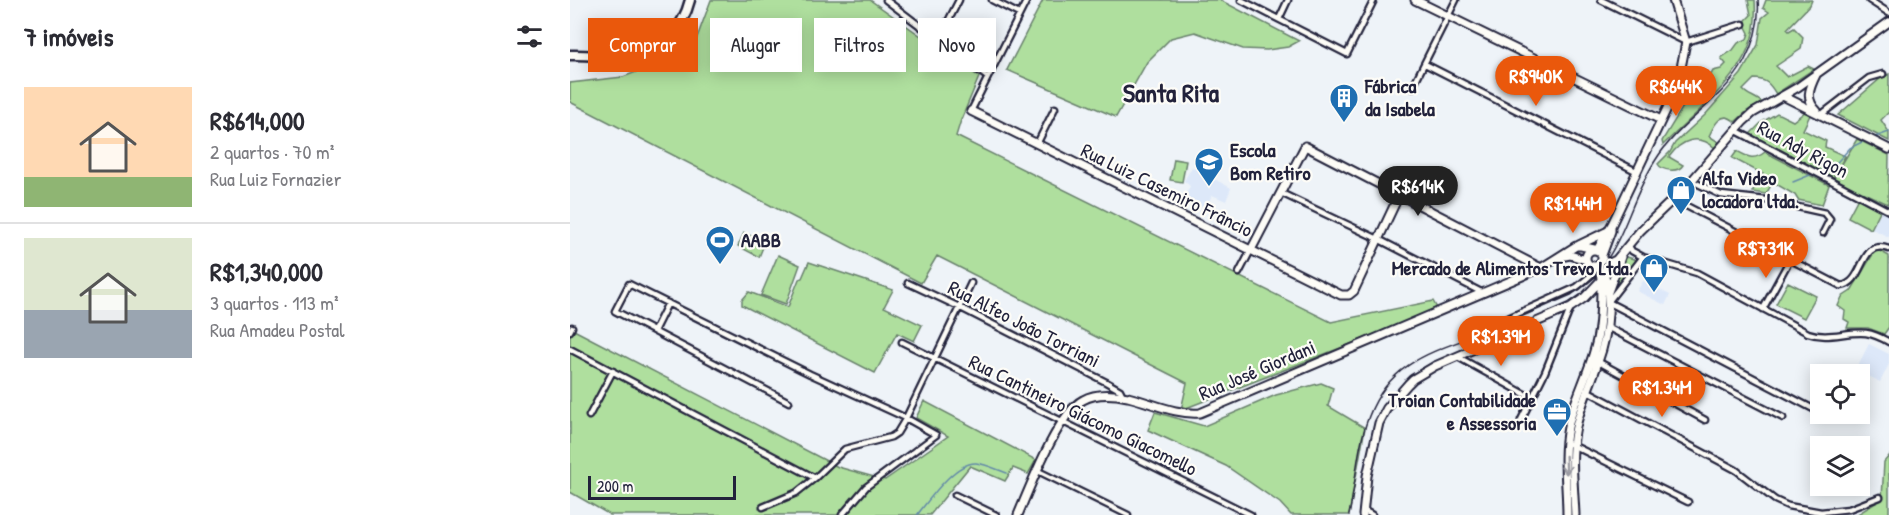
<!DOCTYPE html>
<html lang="pt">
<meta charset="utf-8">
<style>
:root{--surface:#fff;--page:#f7f7f7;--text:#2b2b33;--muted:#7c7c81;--line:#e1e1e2;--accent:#ea580c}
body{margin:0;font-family:"Patrick Hand",sans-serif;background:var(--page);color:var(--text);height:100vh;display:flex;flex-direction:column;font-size:22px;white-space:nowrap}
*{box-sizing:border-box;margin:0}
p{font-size:20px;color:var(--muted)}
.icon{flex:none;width:33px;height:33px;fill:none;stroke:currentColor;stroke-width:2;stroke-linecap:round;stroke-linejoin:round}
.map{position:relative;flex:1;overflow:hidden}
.drawer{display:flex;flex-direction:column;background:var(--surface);width:570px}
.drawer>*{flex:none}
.hud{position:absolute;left:18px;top:18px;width:570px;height:54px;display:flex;gap:12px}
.controls{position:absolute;left:1240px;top:364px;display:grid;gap:12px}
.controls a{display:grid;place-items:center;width:60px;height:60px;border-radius:0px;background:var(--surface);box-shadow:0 3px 15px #0003;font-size:30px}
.scale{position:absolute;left:18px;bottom:15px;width:148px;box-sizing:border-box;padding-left:6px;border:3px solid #22223b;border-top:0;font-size:16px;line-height:21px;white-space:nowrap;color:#22223b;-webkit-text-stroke:4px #fdfcf7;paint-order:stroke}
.price{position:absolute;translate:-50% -51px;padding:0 14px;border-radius:21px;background:var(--accent);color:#fff;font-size:20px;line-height:39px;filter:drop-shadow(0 2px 3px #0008)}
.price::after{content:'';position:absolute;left:50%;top:36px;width:18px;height:14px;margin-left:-9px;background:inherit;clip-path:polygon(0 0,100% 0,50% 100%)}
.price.active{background:#222;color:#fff}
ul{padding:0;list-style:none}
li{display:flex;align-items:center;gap:18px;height:150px;padding:0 24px}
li+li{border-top:2px solid var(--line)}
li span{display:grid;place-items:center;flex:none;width:168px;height:120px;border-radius:0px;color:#555}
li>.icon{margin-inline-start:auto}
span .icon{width:72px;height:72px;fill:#fffc;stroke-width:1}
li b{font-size:26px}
h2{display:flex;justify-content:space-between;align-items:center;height:72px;padding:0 24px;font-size:26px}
.pill{padding:0 21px;border-radius:0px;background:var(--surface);box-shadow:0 3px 15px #0003;font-size:21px;line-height:54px}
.pill.active{background:var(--accent);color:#fff}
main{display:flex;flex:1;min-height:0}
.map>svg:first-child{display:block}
.built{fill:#dde8f9}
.green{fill:#afdf9e;stroke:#68806c;stroke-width:1.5}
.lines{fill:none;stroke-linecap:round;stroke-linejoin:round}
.stream{stroke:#638aa8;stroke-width:1.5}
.street-casing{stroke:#22223b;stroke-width:9}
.secondary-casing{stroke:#22223b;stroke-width:11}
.highway-casing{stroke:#22223b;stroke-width:13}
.street{stroke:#fdfcf7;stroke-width:4.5}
.secondary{stroke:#fdfcf7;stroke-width:7}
.highway{stroke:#fdfcf7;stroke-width:8}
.rail{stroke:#22223b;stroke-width:1.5}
.oneway{stroke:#9a9aa2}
.labels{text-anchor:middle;stroke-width:4.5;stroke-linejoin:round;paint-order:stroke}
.poi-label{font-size:20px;font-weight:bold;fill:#22223b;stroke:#fdfcf7;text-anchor:start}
.street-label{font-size:20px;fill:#22223b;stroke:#fdfcf7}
.district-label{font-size:26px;font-weight:bold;fill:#22223b;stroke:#fdfcf7}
</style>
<main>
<section class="drawer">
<h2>7 imóveis<svg class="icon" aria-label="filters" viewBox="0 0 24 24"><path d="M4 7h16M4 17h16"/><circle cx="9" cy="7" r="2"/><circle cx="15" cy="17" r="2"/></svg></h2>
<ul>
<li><span style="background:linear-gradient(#ffd9b3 75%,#8fb573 0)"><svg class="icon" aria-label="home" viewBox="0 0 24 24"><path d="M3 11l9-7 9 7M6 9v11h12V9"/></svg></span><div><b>R$614,000</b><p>2 quartos · 70 m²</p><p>Rua Luiz Fornazier</p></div></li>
<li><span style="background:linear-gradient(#dfe7d0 60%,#9aa5b1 0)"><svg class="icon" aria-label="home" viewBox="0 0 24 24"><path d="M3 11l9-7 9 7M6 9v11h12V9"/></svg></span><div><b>R$1,340,000</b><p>3 quartos · 113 m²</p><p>Rua Amadeu Postal</p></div></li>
</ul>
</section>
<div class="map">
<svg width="1319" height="515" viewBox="0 0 1319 515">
<rect width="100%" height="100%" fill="#eef3f8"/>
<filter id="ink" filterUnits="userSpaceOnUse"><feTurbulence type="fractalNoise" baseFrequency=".0167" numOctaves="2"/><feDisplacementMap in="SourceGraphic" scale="12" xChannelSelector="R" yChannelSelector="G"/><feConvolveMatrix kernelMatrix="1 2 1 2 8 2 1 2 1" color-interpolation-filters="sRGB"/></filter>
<g filter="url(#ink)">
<path class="built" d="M622,167L661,188L656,201L642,195L635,209L615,196L620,186L614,181Z
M1311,211L1319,214V237L1302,229Z
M1073,281L1100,295L1095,305L1067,291Z
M1299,344L1319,354V364L1310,382L1286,369Z"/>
<path class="green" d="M141,0H300L409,77L391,120L386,136L761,322L863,301L868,310L611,410L617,383L367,256L351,283L0,102V83L53,77L122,51Z
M473,0H650L729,41L718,47L697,50L673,49L625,32L601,38L577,62L546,117L437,70Z
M1178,0H1185C1186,15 1185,32 1179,46C1166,82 1120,118 1093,145L1092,141L1122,92L1130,95L1143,71L1151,69L1156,64L1151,58L1163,50L1168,43L1177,39L1179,33L1176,27V20L1181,15Z
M1196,0H1242L1240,5L1217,29L1219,31L1224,28L1233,37L1231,49L1206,66L1217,77L1238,66L1244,69L1206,94C1200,84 1196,79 1184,79L1173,90C1178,96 1187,97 1192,103L1177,111L1165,122C1152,109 1144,125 1139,136L1150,143L1145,148C1128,133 1111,140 1099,157L1113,165C1108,173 1092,171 1088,164L1100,152L1105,143L1135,115L1171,74L1188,45L1192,18L1199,12L1193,8Z
M1319,74V112L1311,120L1319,132V141L1268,115L1311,78Z
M1235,112L1240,115L1233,130L1256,141L1255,147L1275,156L1262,179L1180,134L1192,122L1207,113L1223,121Z
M1287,139L1319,155L1318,204L1263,179Z
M1167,151C1178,157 1184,161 1195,152L1259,185L1252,205L1228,200L1225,195L1203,182L1196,194L1182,192L1193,174L1162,158Z
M604,159L616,161L612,182L600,180Z
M1288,198L1311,209L1301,229L1278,217Z
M174,233L195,242L189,257L168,246Z
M1306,249L1319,256V327L1314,334L1298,328H1277L1279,322L1274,319L1275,311L1268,306L1272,297L1281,291Z
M208,255L230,265L216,304L191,295Z
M1057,257L1067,260L1044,291L1045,278Z
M239,262L323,290L314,307L352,325L344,341L327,333L305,373L172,305V300L179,292L218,307L229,279L232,278Z
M1218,282L1246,296L1234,318L1206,304Z
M0,328L268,467L315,480L378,436L346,418L354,401L466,460L458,474L443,468L435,481L400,466L360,515H40L0,492Z
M751,383L763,388L758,406L795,428L779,515H721L710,503L656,466L578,430L585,412L634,426L706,395Z
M1319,456V515H1286L1312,499L1314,462Z"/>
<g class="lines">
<path class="stream" d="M1302,138L1319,132
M1249,171L1252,170L1259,171L1280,148L1294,141
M1223,182L1245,173
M347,515C359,500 385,462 406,463C416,464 428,470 437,473"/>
<g class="street-casing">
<path id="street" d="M316,0L417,77
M422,0L449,14
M671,0L777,54L804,0
M1031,0L1116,42L1173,24
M1299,0L1319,13
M709,19L718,0
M369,39L389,0
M855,64L1066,171
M842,88L886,0
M401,111L457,0
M1252,114L1299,78L1313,74
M1165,130L1319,211
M467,144L485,108
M1122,181L1151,195L1196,200L1255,213L1260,219L1253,233
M711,193L808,239L913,293
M1103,199L1271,286C1296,283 1288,238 1319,249
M1058,245L1062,251L1073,257L1127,273L1238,333C1258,340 1276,331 1296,333C1304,334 1312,338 1319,342
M1073,257L1038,302L1251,413
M669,273L681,250
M338,283L389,307L536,382L550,390L553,396
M1193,309L1219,261
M938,318L1007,287L1029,269
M1037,327L1213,418
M0,331L2,327
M84,331L98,303
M332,342L681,515
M0,349L245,478
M888,357L962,398
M1027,361L1135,420
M1016,390L1166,470L1205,500L1218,506L1251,512L1279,509L1310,497
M219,402L45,311L59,284L240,374L336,418L366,435L296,487L272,515
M19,416L43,371
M951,420L975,372L1001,307
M996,442L1118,502
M468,471L558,515
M385,495L426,515
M193,507L226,493L245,478L275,449L321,437L327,433L336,418L401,283
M793,510L802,515"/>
</g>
<g class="secondary-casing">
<path id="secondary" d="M845,0L1091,120
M1246,75C1239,89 1235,99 1247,111
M1213,96L1319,149
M401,111L771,295H779L784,291L830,193
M1009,245L1036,232
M1016 258a8 8 0 1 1 16 0a8 8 0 1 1-16 0Z
M681,250L735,146L971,268
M1027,250L1042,224L1101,100L1109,78L1116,42L1103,0
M1032,255L1041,231V227
M990,257L1000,255L1016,260
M1032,260L1040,263L1046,260L1070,231L1117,186L1173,122L1183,113L1228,87L1319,22
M1038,292L1051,257
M448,515C460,487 488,413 513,400C527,392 544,394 558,397C583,403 605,415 630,413L971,268L1006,246H1011L1024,249
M793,515L797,476L809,423L817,408L838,384L843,379L865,366L1001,307L1014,298L1035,276
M997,515C997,486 992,456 998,427C1004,400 1018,375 1025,348C1031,326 1031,302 1031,279L1030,271L1027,266
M1005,515C1004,488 1000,459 1005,432C1009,408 1021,385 1028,362C1039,332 1043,293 1031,263"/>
</g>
<g class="highway-casing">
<path id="highway" d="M0,55C21,54 42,59 62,56C92,51 113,28 120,0"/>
</g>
<use href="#street" class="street"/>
<use href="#secondary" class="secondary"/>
<use href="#highway" class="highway"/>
<path class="rail" d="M779,515C786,483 787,446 799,416C821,359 867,351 917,331C945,320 973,307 1001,295C1054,261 1054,209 1085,161C1108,123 1152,101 1174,62C1184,43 1190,22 1188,0"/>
</g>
<defs><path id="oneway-shaft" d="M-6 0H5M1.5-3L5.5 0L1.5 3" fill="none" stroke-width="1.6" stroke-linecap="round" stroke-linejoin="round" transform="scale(1.5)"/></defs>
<use class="oneway" href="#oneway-shaft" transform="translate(996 465) rotate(88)"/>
</g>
<defs>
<g id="building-pin" transform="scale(1.5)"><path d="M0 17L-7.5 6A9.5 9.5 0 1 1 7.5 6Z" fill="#1f6fb2" stroke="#fdfcf7"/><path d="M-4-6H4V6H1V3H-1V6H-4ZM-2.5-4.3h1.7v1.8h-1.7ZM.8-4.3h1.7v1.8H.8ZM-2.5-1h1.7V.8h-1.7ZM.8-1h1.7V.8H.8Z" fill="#fff"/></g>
<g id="school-pin" transform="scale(1.5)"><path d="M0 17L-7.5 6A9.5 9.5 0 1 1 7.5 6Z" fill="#1f6fb2" stroke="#fdfcf7"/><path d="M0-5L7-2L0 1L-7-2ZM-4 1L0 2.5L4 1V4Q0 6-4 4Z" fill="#fff"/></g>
<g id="shop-pin" transform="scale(1.5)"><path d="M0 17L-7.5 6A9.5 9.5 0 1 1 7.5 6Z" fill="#1f6fb2" stroke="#fdfcf7"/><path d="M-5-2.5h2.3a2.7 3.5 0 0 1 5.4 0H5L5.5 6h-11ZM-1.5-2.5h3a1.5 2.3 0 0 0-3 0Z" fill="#fff"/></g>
<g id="stadium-pin" transform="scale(1.5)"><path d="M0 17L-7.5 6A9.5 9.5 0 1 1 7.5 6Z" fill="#1f6fb2" stroke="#fdfcf7"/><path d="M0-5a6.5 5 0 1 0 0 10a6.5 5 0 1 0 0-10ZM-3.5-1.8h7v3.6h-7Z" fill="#fff"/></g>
<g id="office-pin" transform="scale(1.5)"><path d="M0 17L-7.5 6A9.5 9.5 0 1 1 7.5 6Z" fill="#1f6fb2" stroke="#fdfcf7"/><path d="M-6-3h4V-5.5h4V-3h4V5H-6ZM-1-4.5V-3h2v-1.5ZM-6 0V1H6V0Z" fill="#fff"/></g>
</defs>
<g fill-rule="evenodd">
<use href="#building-pin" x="774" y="98"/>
<use href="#school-pin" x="639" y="162"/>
<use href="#shop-pin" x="1111" y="190"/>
<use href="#stadium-pin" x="150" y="240"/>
<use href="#shop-pin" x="1084" y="268"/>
<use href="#office-pin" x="987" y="412"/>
</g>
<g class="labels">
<g class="poi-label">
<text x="795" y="93">Fábrica<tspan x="795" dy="23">da Isabela</tspan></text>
<text x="660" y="157">Escola<tspan x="660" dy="23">Bom Retiro</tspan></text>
<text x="1132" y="185">Alfa Video<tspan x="1132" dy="23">locadora ltda.</tspan></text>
<text x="171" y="247">AABB</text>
<text x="1063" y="275" text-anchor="end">Mercado de Alimentos Trevo Ltda.</text>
<text x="966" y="407" text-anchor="end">Troian Contabilidade<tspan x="966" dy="23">e Assessoria</tspan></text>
</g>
<g class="street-label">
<text transform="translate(1233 149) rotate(28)" y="7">Rua Ady Rigon</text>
<text transform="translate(597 190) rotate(26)" y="7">Rua Luiz Casemiro Frâncio</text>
<text transform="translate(454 324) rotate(27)" y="7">Rua Alfeo João Torriani</text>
<text transform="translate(687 370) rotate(-23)" y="7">Rua José Giordani</text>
<text transform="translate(513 415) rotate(26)" y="7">Rua Cantineiro Giácomo Giacomello</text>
</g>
<g class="district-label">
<text x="601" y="102">Santa Rita</text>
</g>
</g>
</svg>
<div class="controls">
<a><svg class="icon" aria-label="locate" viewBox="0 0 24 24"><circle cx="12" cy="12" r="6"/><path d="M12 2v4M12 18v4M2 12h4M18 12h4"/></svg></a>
<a><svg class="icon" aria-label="layers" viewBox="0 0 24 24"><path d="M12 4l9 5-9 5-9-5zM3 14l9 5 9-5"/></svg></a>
</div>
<div class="scale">200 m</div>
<b class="price" style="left:966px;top:107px">R$940K</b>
<b class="price" style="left:1106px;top:117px">R$644K</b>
<b class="price active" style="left:848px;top:217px">R$614K</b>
<b class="price" style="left:1003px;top:234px">R$1.44M</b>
<b class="price" style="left:1196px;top:279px">R$731K</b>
<b class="price" style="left:931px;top:367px">R$1.39M</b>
<b class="price" style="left:1092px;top:418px">R$1.34M</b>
<div class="hud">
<a class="pill active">Comprar</a>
<a class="pill">Alugar</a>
<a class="pill">Filtros</a>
<a class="pill">Novo</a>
</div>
</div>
</main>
